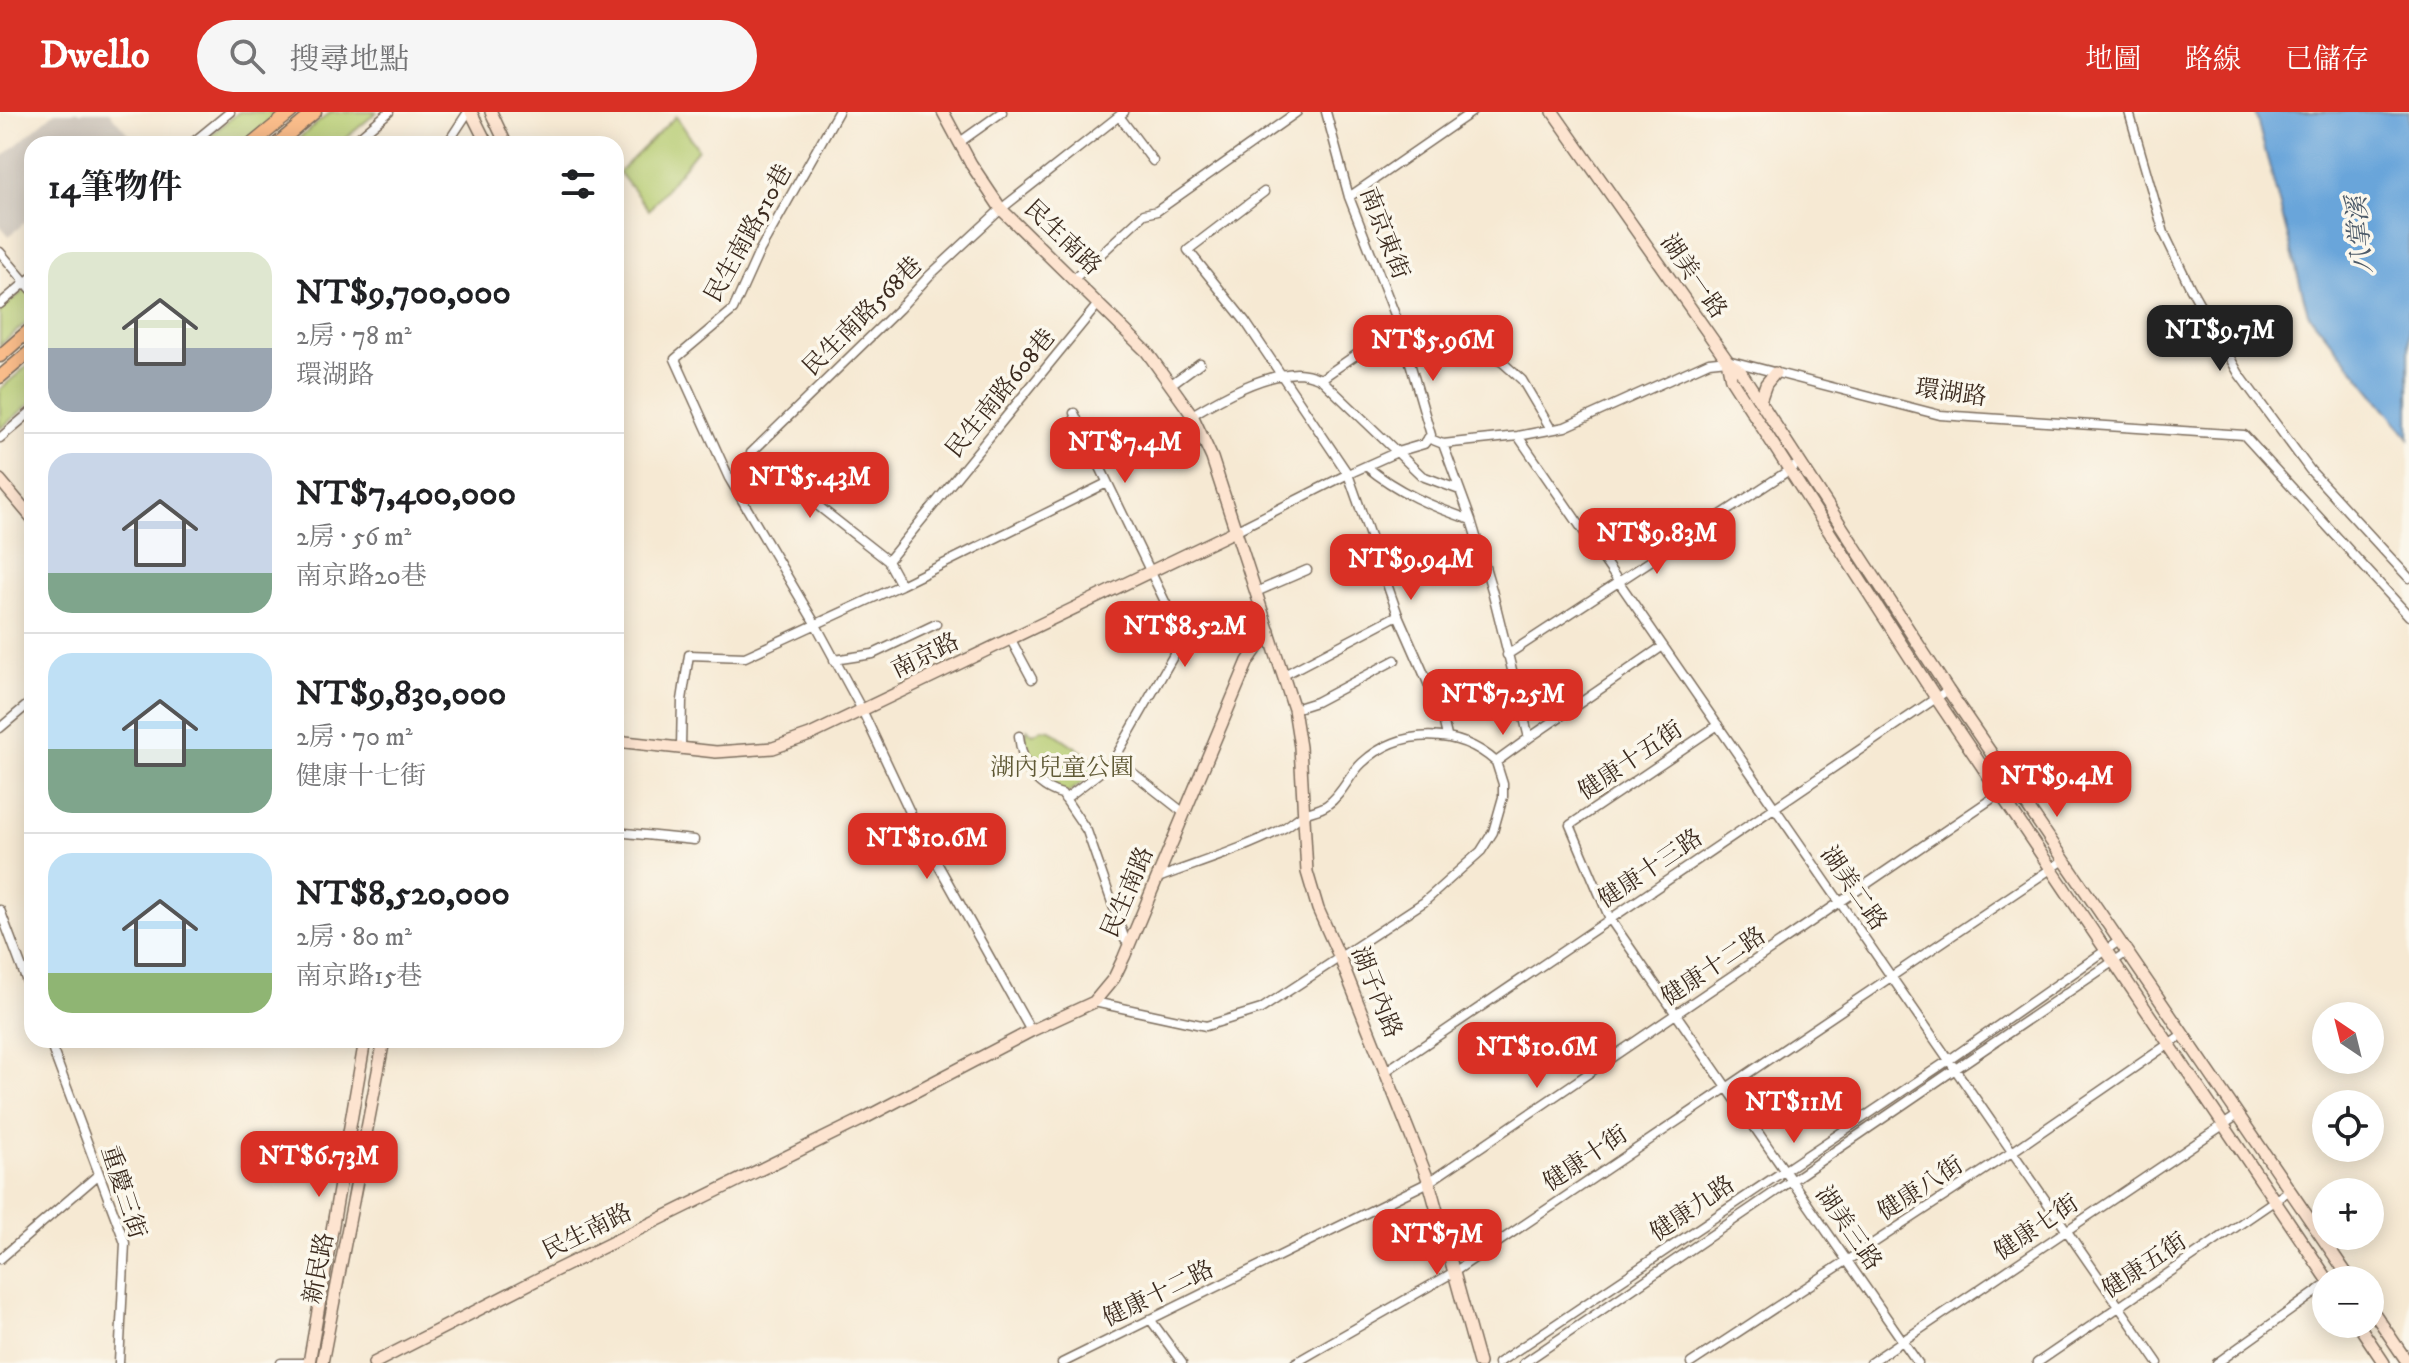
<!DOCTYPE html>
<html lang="zh-TW">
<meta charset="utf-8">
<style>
:root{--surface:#fff;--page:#f6f6f6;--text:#202124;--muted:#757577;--line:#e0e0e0;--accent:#d93025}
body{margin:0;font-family:"IM FELL DW Pica","Noto Serif TC",serif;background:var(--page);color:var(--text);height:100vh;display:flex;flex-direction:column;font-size:30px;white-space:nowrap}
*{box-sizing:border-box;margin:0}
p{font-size:26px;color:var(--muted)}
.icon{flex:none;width:44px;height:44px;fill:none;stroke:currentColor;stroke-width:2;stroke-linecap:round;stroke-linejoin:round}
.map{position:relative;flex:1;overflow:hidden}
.panel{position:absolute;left:24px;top:24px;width:600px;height:912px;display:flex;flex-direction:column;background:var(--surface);border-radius:24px;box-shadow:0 4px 20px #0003}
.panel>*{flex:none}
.needle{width:52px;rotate:325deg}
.controls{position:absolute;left:2312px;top:890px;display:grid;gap:16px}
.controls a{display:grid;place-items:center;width:72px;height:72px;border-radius:50%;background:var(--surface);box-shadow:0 4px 20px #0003;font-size:40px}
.price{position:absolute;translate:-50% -68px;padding:0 18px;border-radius:16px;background:var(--accent);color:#fff;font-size:26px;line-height:52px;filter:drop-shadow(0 2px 4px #0008)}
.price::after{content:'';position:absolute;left:50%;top:48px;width:24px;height:18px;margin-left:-12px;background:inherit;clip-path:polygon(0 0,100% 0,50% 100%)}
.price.on{background:#222;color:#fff}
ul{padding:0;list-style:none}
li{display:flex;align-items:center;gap:24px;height:200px;padding:0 24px}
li+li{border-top:2px solid var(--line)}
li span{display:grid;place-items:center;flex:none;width:224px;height:160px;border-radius:24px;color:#555}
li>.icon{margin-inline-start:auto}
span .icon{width:96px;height:96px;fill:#fffc;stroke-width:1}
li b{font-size:34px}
h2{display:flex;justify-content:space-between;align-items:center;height:96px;padding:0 24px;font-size:34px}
header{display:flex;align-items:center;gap:48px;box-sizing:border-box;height:112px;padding:0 40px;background:var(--accent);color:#fff}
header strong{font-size:38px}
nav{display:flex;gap:44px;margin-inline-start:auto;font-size:28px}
.search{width:560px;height:72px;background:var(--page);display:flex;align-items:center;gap:20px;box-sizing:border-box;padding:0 28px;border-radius:44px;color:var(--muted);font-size:30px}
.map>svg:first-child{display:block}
.industrial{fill:#cbc2b8}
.green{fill:#b5cb6f;stroke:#787a46;stroke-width:2}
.water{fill:#69a5da;stroke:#52687c;stroke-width:2}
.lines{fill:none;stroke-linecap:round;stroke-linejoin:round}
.street-casing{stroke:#7c6d5d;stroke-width:11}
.secondary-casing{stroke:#7c6d5d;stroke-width:14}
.primary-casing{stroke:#7c6d5d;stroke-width:15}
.street{stroke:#fff;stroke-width:8}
.secondary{stroke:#fde4d0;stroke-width:11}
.primary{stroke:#f9bc8a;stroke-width:12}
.labels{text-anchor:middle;stroke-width:7;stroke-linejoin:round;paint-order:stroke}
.street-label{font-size:24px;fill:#3b2a1e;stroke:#fbf7ec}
.park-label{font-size:24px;fill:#605a36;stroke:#fbf7ec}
.water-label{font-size:26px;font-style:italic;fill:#4d5b69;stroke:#fbf7ec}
</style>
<header>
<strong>Dwello</strong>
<div class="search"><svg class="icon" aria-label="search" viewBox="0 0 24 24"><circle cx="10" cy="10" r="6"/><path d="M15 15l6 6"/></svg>搜尋地點</div>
<nav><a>地圖</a><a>路線</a><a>已儲存</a></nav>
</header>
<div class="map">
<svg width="2409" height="1251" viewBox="0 0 2409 1251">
<rect width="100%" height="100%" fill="#fbf7ec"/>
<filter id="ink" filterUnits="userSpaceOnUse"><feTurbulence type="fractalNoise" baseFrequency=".0125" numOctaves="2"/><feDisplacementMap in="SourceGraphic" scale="16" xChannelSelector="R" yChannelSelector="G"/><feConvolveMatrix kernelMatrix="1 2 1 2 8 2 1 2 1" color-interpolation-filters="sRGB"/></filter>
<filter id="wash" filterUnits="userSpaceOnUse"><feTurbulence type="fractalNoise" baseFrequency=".006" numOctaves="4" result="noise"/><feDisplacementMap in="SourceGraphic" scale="32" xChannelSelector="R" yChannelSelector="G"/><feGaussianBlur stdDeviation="1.8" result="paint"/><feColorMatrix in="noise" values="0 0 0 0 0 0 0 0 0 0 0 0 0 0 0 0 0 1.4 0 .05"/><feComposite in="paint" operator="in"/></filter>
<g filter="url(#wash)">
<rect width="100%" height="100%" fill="#f6e9d3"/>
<path class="industrial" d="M55,0H109L137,32H32V104L9,124L0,113V47Z"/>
<path class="green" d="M239,0H282L243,32H200Z
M331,0H377L339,32H292Z
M676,4L698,37L649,98L619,60Z
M32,172V206L0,233V198Z
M32,250V290L0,317V277Z
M1027,617L1033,622L1042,617L1050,618L1102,653L1091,665L1067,681C1034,673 1020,650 1027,617Z"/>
<path class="water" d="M2255,0H2409V326L2308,201Z"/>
</g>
<g filter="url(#ink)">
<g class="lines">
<g class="street-casing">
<path id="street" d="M838,0L760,138L733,198L675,247L729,366L816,513L862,598L917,715L1031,919
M2129,0L2164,121L2190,175L2239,262L2310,358L2409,466
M1119,4L1153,49
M960,30L1002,0
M191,32L230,0
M351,32L389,0
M447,32L468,0
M1264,80L1188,138L1245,209L1348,362L1398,503L1442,603L1447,624
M1349,85L1472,0
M0,140L32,178
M1075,166L1144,102L1157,99L1297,0
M0,192L32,165
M1321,267L1399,213L1419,212L1502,250L1522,268L1551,317
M1170,273L1200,251
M1074,301L1183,527L1112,651
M1192,303C1222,285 1261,263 1297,261C1305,261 1314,264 1321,267L1422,364L1457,377
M1518,324L2158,1251
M0,326L32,299
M1428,326L1443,332L1518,324L1565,315L1709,250L1727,248L1940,303L2244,323L2409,504
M1443,332L1471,408L1492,478L1529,626L1663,534
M1366,354C1397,380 1433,395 1471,408
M1237,418L1348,362L1397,340L1424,332L1431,323L1399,213L1349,85L1326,0
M888,449L1099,191
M901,473L888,449L751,341L899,197L929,164L1001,97L1124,0
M1256,480L1307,458
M1010,526L1032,567
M1507,543L1800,351
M834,548L873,542L936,512
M1284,563L1398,503
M1294,597L1316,590L1395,548
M1718,613L1570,713L1610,807L1918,1251
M0,616L32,589
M1019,624C1022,651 1034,675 1062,682L1087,719L1125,828L1130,832
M681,635L682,588L689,543L745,545L901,473L1107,371
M1496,650L1529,626
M1065,687L1112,651L1123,653L1184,701
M616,720L694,728
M1158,766C1200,750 1244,737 1284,716C1291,712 1297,706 1304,702C1311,699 1320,698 1327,693C1342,683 1349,663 1362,651C1400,615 1459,616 1496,650
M0,798L32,883
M1094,890L1206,914L1261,897L1424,790L1481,739L1493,720L1503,685V672L1496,650
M49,928L125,1131L119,1251
M1386,959L1948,578
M0,1147L99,1062
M1150,1207L1182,1251
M281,1251H303
M1062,1251L1429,1070L2012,673
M1295,1251L1454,1160L2064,748
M1498,1251L1949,948L2119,829
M1524,1251L2127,840
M1691,1251L2012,1040L2183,922
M1870,1251L2238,1003
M2037,1251L2290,1078
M2217,1251L2326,1173"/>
</g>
<g class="secondary-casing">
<path id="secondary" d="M471,0L487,32
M491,0L506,32
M943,0L971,52L1001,97L1147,240L1192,303L1212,346L1294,597L1300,635L1307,760L1318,797L1340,846L1429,1070L1479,1251
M1553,0L1727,248L1731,267L1936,586L2328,1168
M1727,249L1741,260L1948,578L2351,1168
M1760,289L1766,272L1775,261
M0,368L32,406
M616,629L716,640L773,636L810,623L1237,418
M2370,1195L2408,1251
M2358,1212L2384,1251
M309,1251L365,928
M322,1251L384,928
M374,1251L546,1163L861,1008L1031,919L1094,890L1114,866L1124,845L1248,549L1269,519"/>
</g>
<g class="primary-casing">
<path id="primary" d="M252,32L291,0
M277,32L315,0
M0,244L32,216
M0,265L32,238"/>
</g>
<use href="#street" class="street"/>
<use href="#secondary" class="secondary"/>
<use href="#primary" class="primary"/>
</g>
</g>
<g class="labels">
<g class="street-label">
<text transform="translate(748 121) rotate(-61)" y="8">民生南路510巷</text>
<text transform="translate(1385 121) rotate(69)" y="8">南京東街</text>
<text transform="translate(1063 125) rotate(44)" y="8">民生南路</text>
<text transform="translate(1694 164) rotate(55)" y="8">湖美一路</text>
<text transform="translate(862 204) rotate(-45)" y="8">民生南路568巷</text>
<text transform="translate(1951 280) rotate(8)" y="8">環湖路</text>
<text transform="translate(1000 281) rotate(-51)" y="8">民生南路608巷</text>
<text transform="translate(925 543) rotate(-26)" y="8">南京路</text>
<text transform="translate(1630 648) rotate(-34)" y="8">健康十五街</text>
<text transform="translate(1650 756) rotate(-34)" y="8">健康十三路</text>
<text transform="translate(1854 776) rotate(55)" y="8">湖美二路</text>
<text transform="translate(1127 780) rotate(-67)" y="8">民生南路</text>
<text transform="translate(1713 854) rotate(-34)" y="8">健康十二路</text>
<text transform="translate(1377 880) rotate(68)" y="8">湖子內路</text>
<text transform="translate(1585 1046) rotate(-34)" y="8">健康十街</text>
<text transform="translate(1920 1076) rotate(-33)" y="8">健康八街</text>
<text transform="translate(124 1080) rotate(72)" y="8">重慶三街</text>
<text transform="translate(1692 1096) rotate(-34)" y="8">健康九路</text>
<text transform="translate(2036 1115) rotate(-34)" y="8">健康七街</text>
<text transform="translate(1849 1116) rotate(55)" y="8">湖美三路</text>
<text transform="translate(587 1119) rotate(-26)" y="8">民生南路</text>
<text transform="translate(2144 1153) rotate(-34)" y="8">健康五街</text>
<text transform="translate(318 1156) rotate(-79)" y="8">新民路</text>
<text transform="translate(1158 1181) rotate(-26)" y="8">健康十二路</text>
</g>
<g class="park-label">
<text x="1062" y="663">湖內兒童公園</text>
</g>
<g class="water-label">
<text transform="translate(2359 123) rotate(-95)" y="9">八掌溪</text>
</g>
</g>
</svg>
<div class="controls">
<a><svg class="needle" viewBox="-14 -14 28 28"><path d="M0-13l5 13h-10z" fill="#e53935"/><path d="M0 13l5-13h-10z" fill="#757577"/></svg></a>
<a><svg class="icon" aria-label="locate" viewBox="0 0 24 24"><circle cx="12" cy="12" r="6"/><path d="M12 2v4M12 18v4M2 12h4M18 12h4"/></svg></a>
<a>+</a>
<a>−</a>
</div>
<b class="price on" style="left:2220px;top:261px">NT$9.7M</b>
<b class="price" style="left:1433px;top:271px">NT$5.96M</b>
<b class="price" style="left:1125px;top:373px">NT$7.4M</b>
<b class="price" style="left:810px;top:408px">NT$5.43M</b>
<b class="price" style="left:1657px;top:464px">NT$9.83M</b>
<b class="price" style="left:1411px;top:490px">NT$9.94M</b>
<b class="price" style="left:1185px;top:557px">NT$8.52M</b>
<b class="price" style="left:1503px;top:625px">NT$7.25M</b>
<b class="price" style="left:2057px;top:707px">NT$9.4M</b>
<b class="price" style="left:927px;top:769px">NT$10.6M</b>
<b class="price" style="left:1537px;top:978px">NT$10.6M</b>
<b class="price" style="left:1794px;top:1033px">NT$11M</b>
<b class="price" style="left:319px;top:1087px">NT$6.73M</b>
<b class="price" style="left:1437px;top:1165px">NT$7M</b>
<section class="panel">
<h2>14筆物件<svg class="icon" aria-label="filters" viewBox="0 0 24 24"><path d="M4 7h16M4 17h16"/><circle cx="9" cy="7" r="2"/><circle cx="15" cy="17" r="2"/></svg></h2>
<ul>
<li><span style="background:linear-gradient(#dfe7d0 60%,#9aa5b1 0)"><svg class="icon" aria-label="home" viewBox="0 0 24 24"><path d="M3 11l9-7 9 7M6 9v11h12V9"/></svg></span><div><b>NT$9,700,000</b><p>2房 · 78 m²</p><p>環湖路</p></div></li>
<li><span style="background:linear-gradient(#c9d6e8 75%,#7fa58c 0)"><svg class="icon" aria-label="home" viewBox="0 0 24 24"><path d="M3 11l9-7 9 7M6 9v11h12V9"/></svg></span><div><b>NT$7,400,000</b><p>2房 · 56 m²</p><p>南京路20巷</p></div></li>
<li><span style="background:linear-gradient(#bfe0f5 60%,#7fa58c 0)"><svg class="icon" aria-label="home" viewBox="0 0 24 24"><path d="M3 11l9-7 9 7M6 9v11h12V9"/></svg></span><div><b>NT$9,830,000</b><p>2房 · 70 m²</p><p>健康十七街</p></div></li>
<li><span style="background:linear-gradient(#bfe0f5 75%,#8fb573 0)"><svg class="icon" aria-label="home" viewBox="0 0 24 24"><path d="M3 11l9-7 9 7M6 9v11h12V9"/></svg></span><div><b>NT$8,520,000</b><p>2房 · 80 m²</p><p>南京路15巷</p></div></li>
</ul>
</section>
</div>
